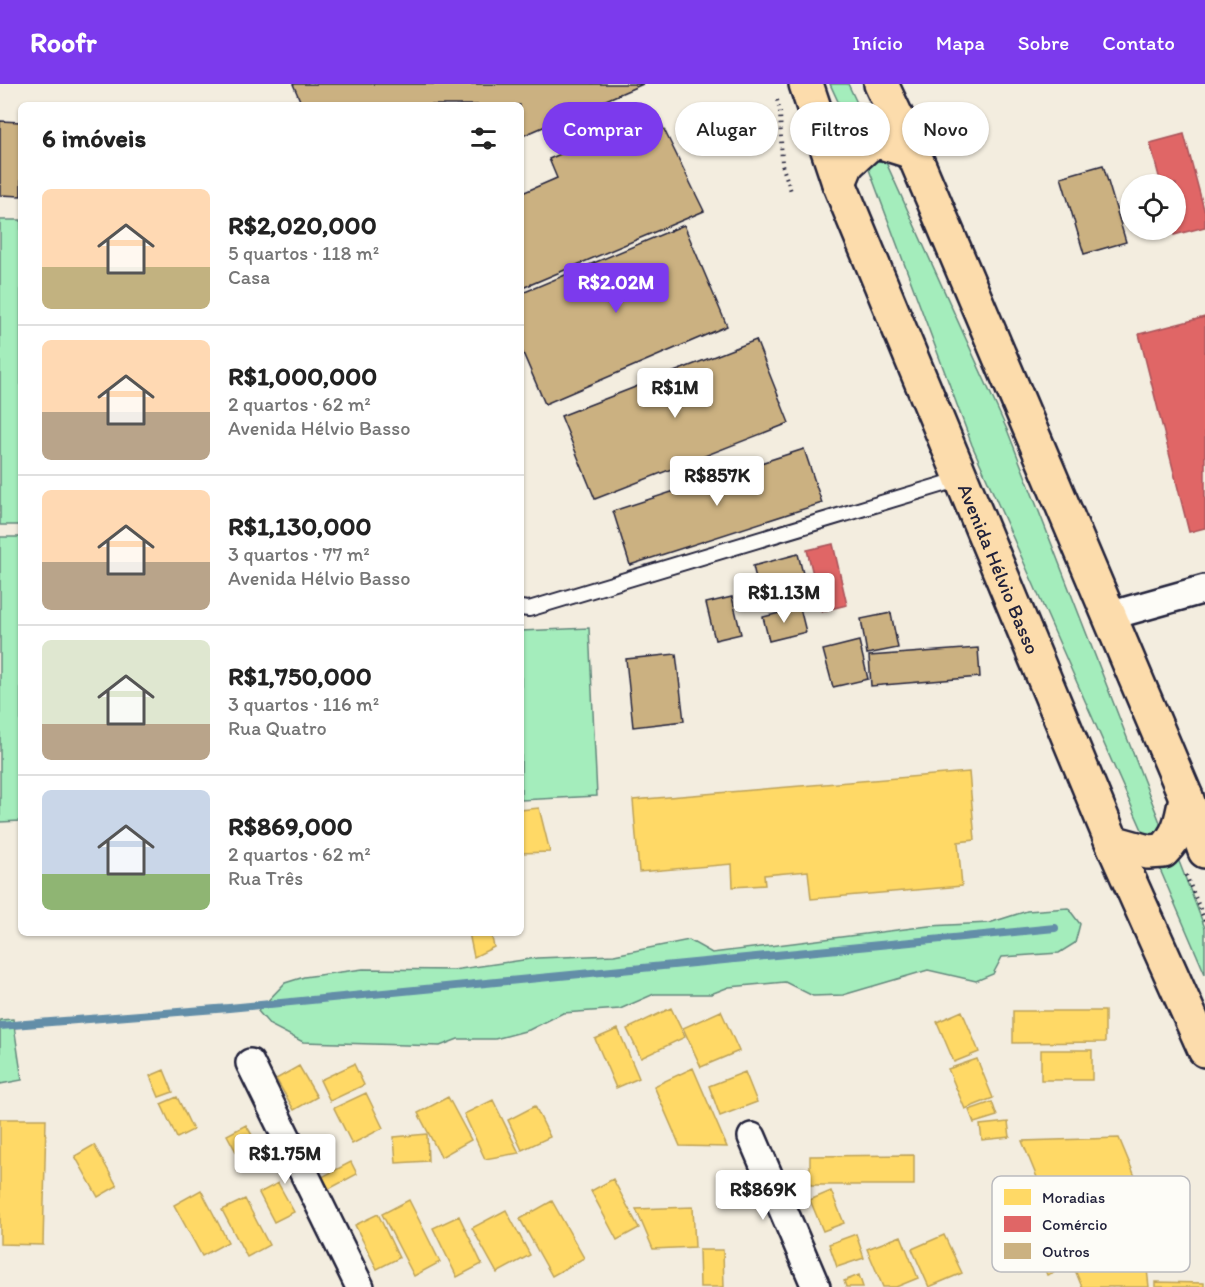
<!DOCTYPE html>
<html lang="pt">
<meta charset="utf-8">
<style>
:root{--surface:#fff;--page:#f6f6f6;--text:#222;--muted:#767676;--line:#e0e0e0;--accent:#7c3aed}
body{margin:0;font-family:Itim,sans-serif;background:var(--page);color:var(--text);height:100vh;display:flex;flex-direction:column;font-size:22px;white-space:nowrap}
*{box-sizing:border-box;margin:0}
p{font-size:20px;color:var(--muted)}
.icon{flex:none;width:33px;height:33px;fill:none;stroke:currentColor;stroke-width:2;stroke-linecap:round;stroke-linejoin:round}
.map{position:relative;flex:1;overflow:hidden}
.details{position:absolute;left:18px;top:18px;width:506px;height:834px;display:flex;flex-direction:column;background:var(--surface);border-radius:9px;box-shadow:0 2px 4px #0004}
.details>*{flex:none}
.hud{position:absolute;left:542px;top:18px;width:570px;height:54px;display:flex;gap:12px}
.controls{position:absolute;left:1120px;top:90px;display:grid;gap:12px}
.controls a{display:grid;place-items:center;width:66px;height:66px;border-radius:50%;background:var(--surface);box-shadow:0 2px 4px #0004;font-size:30px}
.price{position:absolute;translate:-50% -51px;padding:0 14px;border-radius:6px;background:#fff;color:#222;font-size:20px;line-height:39px;filter:drop-shadow(0 2px 3px #0008)}
.price::after{content:'';position:absolute;left:50%;top:36px;width:18px;height:14px;margin-left:-9px;background:inherit;clip-path:polygon(0 0,100% 0,50% 100%)}
.price.active{background:var(--accent);color:#fff}
ul{padding:0;list-style:none}
li{display:flex;align-items:center;gap:18px;height:150px;padding:0 24px}
li+li{border-top:2px solid var(--line)}
li span{display:grid;place-items:center;flex:none;width:168px;height:120px;border-radius:9px;color:#555}
li>.icon{margin-inline-start:auto}
span .icon{width:72px;height:72px;fill:#fffc;stroke-width:1}
li b{font-size:26px}
h2{display:flex;justify-content:space-between;align-items:center;height:72px;padding:0 24px;font-size:26px}
.tag{padding:0 21px;border-radius:27px;background:var(--surface);box-shadow:0 2px 4px #0004;font-size:21px;line-height:54px}
.tag.active{background:var(--accent);color:#fff}
header{display:flex;align-items:center;gap:36px;box-sizing:border-box;height:84px;padding:0 30px;background:var(--accent);color:#fff}
header strong{font-size:28px}
nav{display:flex;gap:33px;margin-inline-start:auto;font-size:21px}
.map>svg:first-child{display:block}
.green{fill:#a4edbc;stroke:#63887c;stroke-width:1.5}
.homes{fill:#ffd966;stroke:#bda259;stroke-width:1.5}
.shops{fill:#e06666;stroke:#a75259;stroke-width:1.5}
.lines{fill:none;stroke-linecap:round;stroke-linejoin:round}
.stream{stroke:#638ea8;stroke-width:8}
.building{fill:#cbb181;stroke:#22223b;stroke-width:1.5}
.service-casing{stroke:#22223b;stroke-width:18}
.minor-casing{stroke:#22223b;stroke-width:32}
.primary-casing{stroke:#22223b;stroke-width:38}
.path{stroke:#22223b;stroke-width:4;stroke-dasharray:1.5 4.5;stroke-linecap:butt}
.service{stroke:#fdfcf7;stroke-width:14}
.minor{stroke:#fdfcf7;stroke-width:27}
.primary{stroke:#fcdcac;stroke-width:33}
.labels{text-anchor:middle;stroke-width:6;stroke-linejoin:round;paint-order:stroke}
.street-label{font-size:20px;fill:#22223b;stroke:#fdfcf7}
.key{fill:#fdfcf7;stroke:#bbbbbf;stroke-width:1.5}
.key-label{font-size:16px;fill:#22223b}
</style>
<header>
<strong>Roofr</strong>
<nav><a>Início</a><a>Mapa</a><a>Sobre</a><a>Contato</a></nav>
</header>
<div class="map">
<svg width="1205" height="1203" viewBox="0 0 1205 1203">
<rect width="100%" height="100%" fill="#f3eddf"/>
<filter id="ink" filterUnits="userSpaceOnUse"><feTurbulence type="fractalNoise" baseFrequency=".0167" numOctaves="2"/><feDisplacementMap in="SourceGraphic" scale="12" xChannelSelector="R" yChannelSelector="G"/><feConvolveMatrix kernelMatrix="1 2 1 2 8 2 1 2 1" color-interpolation-filters="sRGB"/></filter>
<g filter="url(#ink)">
<path class="green" d="M830,0H848L868,42L854,52Z
M870,72L884,74L1008,348L1161,741V750L1151,755L1143,748L972,361L867,80Z
M0,136H21V441H0Z
M0,453H21V737L0,738Z
M589,544L597,712L521,716V547Z
M1178,775L1205,844V890L1159,783C1167,783 1172,781 1178,775Z
M1068,824L1080,840L1075,859L1059,869L1002,873L993,890L976,897L928,886L843,911L813,912L785,898L729,903L711,910H654L620,925L563,929L529,946L495,955H458L440,962L303,958L270,941L258,927L285,899L304,893L363,885L453,886L537,874L614,871L689,856L712,869L929,842L989,839L1027,827Z
M13,935L22,996L0,1000V936Z"/>
<path class="homes" d="M969,688L975,756L958,758L962,802L811,815L808,787L764,791L765,801L733,803L732,780L639,788L633,716Z
M539,724L550,768L520,769V726Z
M469,849H491L494,863L474,873Z
M671,924L685,953L641,974L627,945Z
M721,927L739,967L701,983L683,944Z
M962,927L979,968L954,978L937,938Z
M1013,927H1105V958L1013,959Z
M618,945L639,994L616,1004L595,955Z
M1041,966H1092V996H1041Z
M977,975L993,1014L965,1025L948,985Z
M354,980L364,1001L330,1017L320,996Z
M299,982L317,1013L294,1026L276,995Z
M693,984L727,1063L680,1062L654,1002Z
M164,986L173,1008L159,1013L150,992Z
M745,988L757,1018L720,1032L709,1002Z
M366,1009L383,1044L352,1060L334,1024Z
M177,1013L193,1046L177,1054L161,1020Z
M448,1013L471,1056L441,1073L418,1029Z
M493,1016L519,1069L485,1075L464,1030Z
M992,1018L997,1032L974,1039L969,1026Z
M535,1022L550,1053L522,1066L508,1036Z
M0,1035H46L43,1161L0,1160Z
M1008,1038L1010,1053L982,1056L980,1041Z
M246,1041L259,1063L239,1073L227,1051Z
M427,1050L428,1077L396,1079L394,1053Z
M1119,1054L1174,1186L1147,1185L1149,1203H1082L1022,1057Z
M94,1061L117,1102L98,1113L75,1072Z
M914,1071V1101H810V1072Z
M351,1078L357,1090L329,1105L322,1093Z
M613,1095L639,1144L617,1156L591,1107Z
M278,1099L294,1128L274,1138L259,1109Z
M201,1106L228,1158L202,1172L174,1121Z
M831,1107L844,1139L823,1147L810,1116Z
M245,1115L269,1161L247,1173L222,1126Z
M409,1116L440,1178L414,1192L382,1130Z
M552,1117L584,1174L552,1192L520,1135Z
M693,1123L695,1163L653,1165L636,1125Z
M506,1126L530,1171L497,1189L472,1144Z
M378,1130L399,1174L377,1185L355,1141Z
M459,1132L482,1180L457,1193L433,1144Z
M1050,1136L1067,1183L1047,1191L1029,1144Z
M856,1150L864,1174L837,1183L829,1160Z
M944,1151L962,1189L929,1203L912,1165Z
M901,1152L918,1194L896,1203H883L867,1165Z
M699,1166H723L724,1203H700Z
M859,1191L863,1203H846L844,1197Z
M1155,1198L1204,1199V1203H1155Z"/>
<path class="shops" d="M1184,50L1205,129V143L1174,151L1173,146H1176V100H1161L1150,59Z
M1205,233V444L1189,448L1139,250Z
M833,460L847,521L822,527L807,466Z"/>
<g class="lines">
<path class="stream" d="M0,942L229,924L1055,844"/>
</g>
<path class="building" d="M293,0H643L520,53V21H302Z
M656,29L704,127L520,205V110L557,94L549,75Z
M0,37L21,38V112L0,111Z
M1103,81L1126,158L1084,170L1061,93Z
M684,141L727,242L545,320L520,262V210Z
M756,256L789,339L595,415L561,332Z
M804,365L822,419L630,481L613,427Z
M798,470L808,509L762,520L753,482Z
M732,513L741,550L715,556L706,519Z
M800,524L806,548L769,557L763,533Z
M891,529L898,564L867,570L861,535Z
M859,557L868,595L833,603L823,566Z
M978,564L980,593L871,602L869,572Z
M676,570L684,637L633,643L626,575Z"/>
<g class="lines">
<g class="service-casing">
<path id="service" d="M520,524L529,525L961,395"/>
</g>
<g class="minor-casing">
<path id="minor" d="M1109,532L1205,505
M250,979L360,1203
M752,1053L816,1203"/>
</g>
<g class="primary-casing">
<g id="primary">
<path id="s1" d="M806,0L839,99L1112,758L1205,966"/>
<path d="M881,0L913,68L1147,621L1186,713L1205,767"/>
<path d="M839,99L847,80L869,60L881,58L913,68"/>
<path d="M1112,758L1148,768L1163,767C1180,750 1182,735 1186,713"/>
</g>
</g>
<path class="path" d="M777,16L780,27L782,81L791,107
M1186,791L1205,837"/>
<use href="#service" class="service"/>
<use href="#minor" class="minor"/>
<use href="#primary" class="primary"/>
</g>
</g>
<g class="labels">
<g class="street-label">
<text dy="7" stroke="none"><textPath href="#s1" startOffset="522">Avenida Hélvio Basso</textPath></text>
</g>
</g>
<rect x="992" y="1092" width="198" height="96" rx="9" class="key"/>
<rect x="1004" y="1105" width="27" height="16" fill="#ffd966"/>
<rect x="1004" y="1132" width="27" height="16" fill="#e06666"/>
<rect x="1004" y="1159" width="27" height="16" fill="#cbb181"/>
<g class="key-label">
<text x="1042" y="1119">Moradias</text>
<text x="1042" y="1146">Comércio</text>
<text x="1042" y="1173">Outros</text>
</g>
</svg>
<div class="controls">
<a><svg class="icon" aria-label="locate" viewBox="0 0 24 24"><circle cx="12" cy="12" r="6"/><path d="M12 2v4M12 18v4M2 12h4M18 12h4"/></svg></a>
</div>
<b class="price active" style="left:616px;top:230px">R$2.02M</b>
<b class="price" style="left:675px;top:335px">R$1M</b>
<b class="price" style="left:717px;top:423px">R$857K</b>
<b class="price" style="left:784px;top:540px">R$1.13M</b>
<b class="price" style="left:285px;top:1101px">R$1.75M</b>
<b class="price" style="left:763px;top:1137px">R$869K</b>
<div class="hud">
<a class="tag active">Comprar</a>
<a class="tag">Alugar</a>
<a class="tag">Filtros</a>
<a class="tag">Novo</a>
</div>
<section class="details">
<h2>6 imóveis<svg class="icon" aria-label="filters" viewBox="0 0 24 24"><path d="M4 7h16M4 17h16"/><circle cx="9" cy="7" r="2"/><circle cx="15" cy="17" r="2"/></svg></h2>
<ul>
<li><span style="background:linear-gradient(#ffd9b3 65%,#c2b280 0)"><svg class="icon" aria-label="home" viewBox="0 0 24 24"><path d="M3 11l9-7 9 7M6 9v11h12V9"/></svg></span><div><b>R$2,020,000</b><p>5 quartos · 118 m²</p><p>Casa</p></div></li>
<li><span style="background:linear-gradient(#ffd9b3 60%,#b9a48a 0)"><svg class="icon" aria-label="home" viewBox="0 0 24 24"><path d="M3 11l9-7 9 7M6 9v11h12V9"/></svg></span><div><b>R$1,000,000</b><p>2 quartos · 62 m²</p><p>Avenida Hélvio Basso</p></div></li>
<li><span style="background:linear-gradient(#ffd9b3 60%,#b9a48a 0)"><svg class="icon" aria-label="home" viewBox="0 0 24 24"><path d="M3 11l9-7 9 7M6 9v11h12V9"/></svg></span><div><b>R$1,130,000</b><p>3 quartos · 77 m²</p><p>Avenida Hélvio Basso</p></div></li>
<li><span style="background:linear-gradient(#dfe7d0 70%,#b9a48a 0)"><svg class="icon" aria-label="home" viewBox="0 0 24 24"><path d="M3 11l9-7 9 7M6 9v11h12V9"/></svg></span><div><b>R$1,750,000</b><p>3 quartos · 116 m²</p><p>Rua Quatro</p></div></li>
<li><span style="background:linear-gradient(#c9d6e8 70%,#8fb573 0)"><svg class="icon" aria-label="home" viewBox="0 0 24 24"><path d="M3 11l9-7 9 7M6 9v11h12V9"/></svg></span><div><b>R$869,000</b><p>2 quartos · 62 m²</p><p>Rua Três</p></div></li>
</ul>
</section>
</div>
